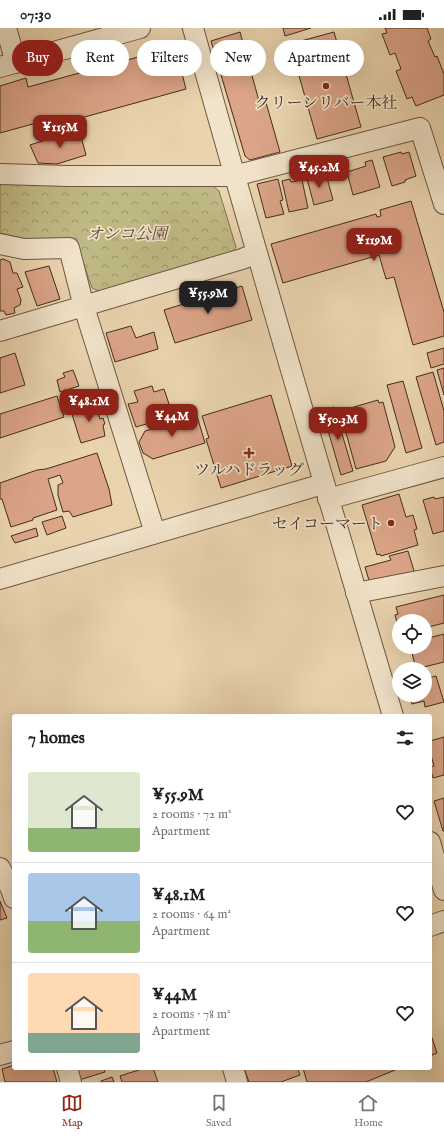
<!DOCTYPE html>
<meta charset="utf-8">
<style>
:root{--surface:#fff;--page:#f2f2f2;--text:#202124;--muted:#757577;--line:#e0e0e0;--accent:#8f2418}
body{margin:0;font-family:"IM FELL English","Noto Serif JP",serif;background:var(--page);color:var(--text);height:100vh;display:flex;flex-direction:column;font-size:15px;white-space:nowrap}
*{box-sizing:border-box;margin:0}
p{font-size:13px;color:var(--muted)}
.icon{flex:none;width:22px;height:22px;fill:none;stroke:currentColor;stroke-width:2;stroke-linecap:round;stroke-linejoin:round}
.map{position:relative;flex:1;overflow:hidden}
.sheet{position:absolute;left:12px;top:686px;width:420px;height:356px;display:flex;flex-direction:column;background:var(--surface);border-radius:4px;box-shadow:0 4px 16px #0002}
.sheet>*{flex:none}
.hud{position:absolute;left:12px;top:12px;width:420px;height:36px;display:flex;gap:8px}
.fabs{position:absolute;left:392px;top:586px;display:grid;gap:8px}
.fabs a{display:grid;place-items:center;width:40px;height:40px;border-radius:50%;background:var(--surface);box-shadow:0 4px 16px #0002;font-size:20px}
.price{position:absolute;translate:-50% -34px;padding:0 9px;border-radius:8px;background:var(--accent);color:#fff;font-size:13px;line-height:26px;filter:drop-shadow(0 1px 2px #0008)}
.price::after{content:'';position:absolute;left:50%;top:24px;width:12px;height:9px;margin-left:-6px;background:inherit;clip-path:polygon(0 0,100% 0,50% 100%)}
.price.current{background:#222;color:#fff}
ul{padding:0;list-style:none}
li{display:flex;align-items:center;gap:12px;height:100px;padding:0 16px}
li+li{border-top:1px solid var(--line)}
li span{display:grid;place-items:center;flex:none;width:112px;height:80px;border-radius:4px;color:#555}
li>.icon{margin-inline-start:auto}
span .icon{width:48px;height:48px;fill:#fffc;stroke-width:1}
li b{font-size:17px}
h2{display:flex;justify-content:space-between;align-items:center;height:48px;padding:0 16px;font-size:17px}
.pill{padding:0 14px;border-radius:18px;background:var(--surface);box-shadow:0 4px 16px #0002;font-size:14px;line-height:36px}
.pill.current{background:var(--accent);color:#fff}
.status{display:flex;justify-content:space-between;align-items:center;height:28px;padding:0 20px;background:var(--surface);direction:ltr}
.status svg{height:11px;fill:currentColor}
.tabs{display:flex;justify-content:space-around;align-items:center;height:56px;border-top:1px solid var(--line);background:var(--surface);font-size:11px;color:var(--muted)}
.tabs a{display:grid;justify-items:center;gap:2px}
.tabs .current{color:var(--accent)}
.map>svg:first-child{display:block}
.forest{fill:url(#forest-crowns);stroke:#817352}
.building{fill:#dca588;stroke:#432c1f}
.lines{fill:none;stroke-linecap:round;stroke-linejoin:round}
.minor-casing{stroke:#6d5643;stroke-width:22}
.minor{stroke:#f1e3ca;stroke-width:20}
.poi-dot{fill:#8f2418;stroke:#f1e3ca;stroke-width:1.5}
.labels{text-anchor:middle;stroke-width:3.5;stroke-linejoin:round;paint-order:stroke}
.poi-label{font-size:16px;fill:#432c1f;stroke:#f1e3ca}
.park-label{font-size:16px;font-style:italic;fill:#5c4833;stroke:#f1e3ca}
</style>
<div class="status"><b>07:30</b><svg viewBox="0 0 49 12"><path d="M0 12V9h3v3zM5 12V6h3v6zM10 12V3h3v9zM15 12V0h3v12zM26 1h20v11H26zM47 4h2v5h-2z"/></svg></div>
<div class="map">
<svg width="444" height="1054" viewBox="0 0 444 1054">
<defs>
<pattern id="forest-crowns" width="20" height="18" patternUnits="userSpaceOnUse"><rect width="20" height="18" fill="#bfba85"/><path d="M2 6a3 3 0 1 1 6 0M12 15a3 3 0 1 1 6 0" fill="none" stroke="#9d976c"/></pattern>
</defs>
<rect width="100%" height="100%" fill="#ead4ae"/>
<filter id="stains"><feTurbulence type="fractalNoise" baseFrequency=".005" numOctaves="4"/><feColorMatrix values="0 0 0 0 .2 0 0 0 0 .09 0 0 0 0 .02 0 0 0 .5 -.17"/></filter>
<radialGradient id="worn" r=".72"><stop offset=".6" stop-color="#630" stop-opacity="0"/><stop offset="1" stop-color="#630" stop-opacity=".3"/></radialGradient>
<path class="forest" d="M0,152L211,156L219,163L236,219L231,227L101,264L92,260L75,211H26L0,205Z"/>
<path class="building" d="M283,0H311L285,8Z
M385,0H427L431,11L428,13L435,29L437,28L444,46V67L416,78L412,69L407,71L396,43L401,41L395,25L390,27L382,6L387,5Z
M240,4L259,73L265,71L280,124L250,132L245,128L211,13Z
M334,4L361,99L317,111L290,16Z
M175,19L186,61L41,101L40,94L0,105V58L26,50L28,59Z
M79,101L86,127L57,136L38,135L30,117Z
M401,124L402,126L409,124L416,148L405,152V154L392,158L383,129Z
M372,132L380,159L353,167L347,144L366,138L365,134Z
M314,145L315,149L326,146L333,172L314,177L306,147Z
M278,151L283,172L280,173L284,186L266,190L257,156Z
M290,151L291,154L302,152L308,180L289,184L282,153Z
M411,173L444,284V308L413,317L394,249L386,251L379,227L283,255L271,216L376,186L377,189L381,188L380,182Z
M3,231L10,234L13,245H17L23,259L17,261L21,272L20,277L14,280L15,285L6,287L4,283H0V232Z
M49,238L60,271L37,278L25,244Z
M242,258L252,292L175,315L164,282Z
M131,298L136,310L154,304L158,321L115,334L106,305Z
M444,320V336L431,340L427,325Z
M15,325L25,357L0,365V330Z
M444,340V367L437,342Z
M73,342L79,358L60,364L57,352L65,349L63,345Z
M433,344L444,383V414L436,417L416,349Z
M403,353L422,420L406,425L387,357Z
M152,358L154,364L164,361L173,388L136,399L128,376L138,374L134,363Z
M271,367L292,438L221,460L206,411L209,410L202,388Z
M57,368L64,389L0,410V386Z
M378,372L379,375L383,374L395,419L386,433L356,441L340,383Z
M96,375L100,391L103,390L105,396L103,397L105,408L81,415L71,383Z
M334,379L353,443L341,447L322,382Z
M197,388L205,415L153,431L143,425L139,414L145,403Z
M97,425L109,461L112,477L73,489L69,483L63,484L58,467V457L63,455L60,447L48,451L57,482L33,490V492L11,499L2,471H0V455L37,442L46,441Z
M399,466L406,489L413,487L417,501L414,502L418,517L381,528L380,526L377,527L362,477Z
M434,469L435,471L444,469V503L433,506L423,472Z
M62,488L66,500L47,507L42,494Z
M36,500L38,508L15,515L11,508Z
M408,523L415,546L371,559L365,539L391,532L389,528Z
M444,567V595L425,600V593H399V602L395,587L398,586L396,579Z
M444,606V634L416,641L411,621L414,620V619H425V611Z
M436,648L444,674L425,679L424,673L412,676L409,667H425V651Z
M444,709V747L433,750L430,739L434,738L430,724V713Z
M444,770V803H443L434,773Z
M0,873L7,890L0,892Z
M430,1004L437,1025L430,1028Z
M14,1037V1040H53L57,1054H5L2,1041Z
M75,1040H104L105,1044L79,1052Z
M145,1040H153L158,1054H122L120,1048Z
M244,1040H297L300,1047L281,1054H249Z
M303,1040H400L366,1054H307Z
M112,1049L114,1054H101V1053Z"/>
<g class="lines">
<g class="minor-casing">
<path id="minor" d="M6,0L16,35
M193,0C257,230 325,459 393,688
M0,39L140,0
M0,146L68,148H234L420,100L444,176
M0,216L24,221L69,220L84,279L155,505
M0,303L242,231L257,225
M328,471L444,439
M0,551L323,456
M356,565L444,548
M430,814L444,862
M0,840L11,861L14,870
M430,898L444,893
M0,1027L14,1023
M67,1040L71,1054
M233,1040L237,1054"/>
</g>
<use href="#minor" class="minor"/>
</g>
<g class="poi-dot">
<circle cx="326" cy="58" r="4"/>
<path d="M247 419h4v4h4v4h-4v4h-4v-4h-4v-4h4z"/>
<circle cx="391" cy="495" r="4"/>
</g>
<g class="labels">
<g class="poi-label">
<text x="326" y="80">クリーンリバー本社</text>
<text x="249" y="447">ツルハドラッグ</text>
<text x="383" y="501" text-anchor="end">セイコーマート</text>
</g>
<g class="park-label">
<text x="127" y="211">オンコ公園</text>
</g>
</g>
<rect width="100%" height="100%" filter="url(#stains)"/>
<rect width="100%" height="100%" fill="url(#worn)"/>
</svg>
<div class="fabs">
<a><svg class="icon" aria-label="locate" viewBox="0 0 24 24"><circle cx="12" cy="12" r="6"/><path d="M12 2v4M12 18v4M2 12h4M18 12h4"/></svg></a>
<a><svg class="icon" aria-label="layers" viewBox="0 0 24 24"><path d="M12 4l9 5-9 5-9-5zM3 14l9 5 9-5"/></svg></a>
</div>
<b class="price" style="left:60px;top:121px">¥115M</b>
<b class="price" style="left:319px;top:161px">¥45.2M</b>
<b class="price" style="left:374px;top:234px">¥119M</b>
<b class="price current" style="left:208px;top:287px">¥55.9M</b>
<b class="price" style="left:89px;top:395px">¥48.1M</b>
<b class="price" style="left:172px;top:410px">¥44M</b>
<b class="price" style="left:338px;top:413px">¥50.3M</b>
<div class="hud">
<a class="pill current">Buy</a>
<a class="pill">Rent</a>
<a class="pill">Filters</a>
<a class="pill">New</a>
<a class="pill">Apartment</a>
</div>
<section class="sheet">
<h2>7 homes<svg class="icon" aria-label="filters" viewBox="0 0 24 24"><path d="M4 7h16M4 17h16"/><circle cx="9" cy="7" r="2"/><circle cx="15" cy="17" r="2"/></svg></h2>
<ul>
<li><span style="background:linear-gradient(#dfe7d0 70%,#8fb573 0)"><svg class="icon" aria-label="home" viewBox="0 0 24 24"><path d="M3 11l9-7 9 7M6 9v11h12V9"/></svg></span><div><b>¥55.9M</b><p>2 rooms · 72 m²</p><p>Apartment</p></div><svg class="icon" aria-label="heart" viewBox="0 0 24 24"><path d="M12 20l-8-8c-3-5 5-10 8-4 3-6 11-1 8 4z"/></svg></li>
<li><span style="background:linear-gradient(#a9c7e8 60%,#8fb573 0)"><svg class="icon" aria-label="home" viewBox="0 0 24 24"><path d="M3 11l9-7 9 7M6 9v11h12V9"/></svg></span><div><b>¥48.1M</b><p>2 rooms · 64 m²</p><p>Apartment</p></div><svg class="icon" aria-label="heart" viewBox="0 0 24 24"><path d="M12 20l-8-8c-3-5 5-10 8-4 3-6 11-1 8 4z"/></svg></li>
<li><span style="background:linear-gradient(#ffd9b3 75%,#7fa58c 0)"><svg class="icon" aria-label="home" viewBox="0 0 24 24"><path d="M3 11l9-7 9 7M6 9v11h12V9"/></svg></span><div><b>¥44M</b><p>2 rooms · 78 m²</p><p>Apartment</p></div><svg class="icon" aria-label="heart" viewBox="0 0 24 24"><path d="M12 20l-8-8c-3-5 5-10 8-4 3-6 11-1 8 4z"/></svg></li>
</ul>
</section>
</div>
<nav class="tabs">
<a class="current"><svg class="icon" aria-label="map" viewBox="0 0 24 24"><path d="M3 6l6-2 6 2 6-2v14l-6 2-6-2-6 2zM9 4v14M15 6v14"/></svg>Map</a>
<a><svg class="icon" aria-label="saved" viewBox="0 0 24 24"><path d="M7 4h10v16l-5-4-5 4z"/></svg>Saved</a>
<a><svg class="icon" aria-label="home" viewBox="0 0 24 24"><path d="M3 11l9-7 9 7M6 9v11h12V9"/></svg>Home</a>
</nav>
